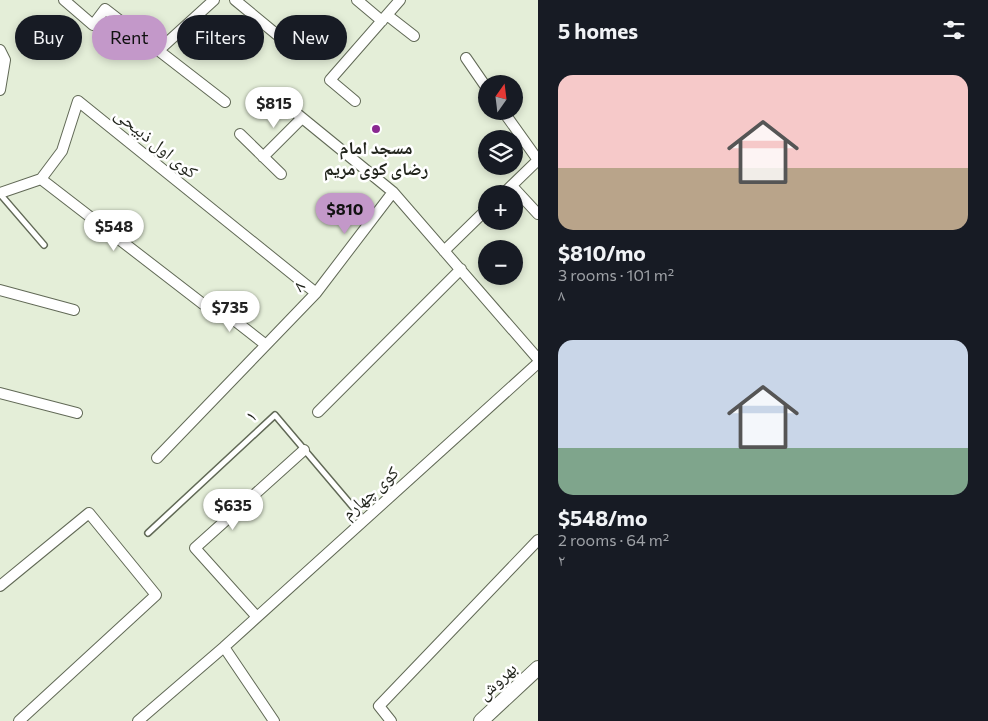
<!DOCTYPE html>
<meta charset="utf-8">
<style>
:root{--surface:#171b24;--page:#242831;--text:#f1f3f6;--muted:#9ea1a6;--accent:#c398c9}
body{margin:0;font-family:Commissioner,"Noto Naskh Arabic",sans-serif;background:var(--page);color:var(--text);height:100vh;display:flex;flex-direction:column;font-size:19px;white-space:nowrap}
*{box-sizing:border-box;margin:0}
p{font-size:16px;color:var(--muted)}
.icon{flex:none;width:28px;height:28px;fill:none;stroke:currentColor;stroke-width:2;stroke-linecap:round;stroke-linejoin:round}
.map{position:relative;flex:1;overflow:hidden}
.side{display:flex;flex-direction:column;background:var(--surface);width:450px}
.side>*{flex:none}
.banner{position:absolute;left:15px;top:15px;width:448px;height:45px;display:flex;gap:10px}
.needle{width:32px;rotate:14deg}
.tools{position:absolute;left:478px;top:75px;display:grid;gap:10px}
.tools a{display:grid;place-items:center;width:45px;height:45px;border-radius:50%;background:var(--surface);box-shadow:0 2px 8px #0003;font-size:25px}
.price{position:absolute;translate:-50% -42px;padding:0 11px;border-radius:18px;background:#fff;color:#222;font-size:16px;line-height:32px;filter:drop-shadow(0 1px 2px #0008)}
.price::after{content:'';position:absolute;left:50%;top:30px;width:15px;height:11px;margin-left:-8px;background:inherit;clip-path:polygon(0 0,100% 0,50% 100%)}
.price.current{background:var(--accent);color:#111}
ul{padding:0;list-style:none}
li{display:grid;align-content:center;gap:10px;height:265px;padding:0 20px}
li span{display:grid;place-items:center;height:155px;border-radius:15px;color:#555}
li>.icon{margin-inline-start:auto}
span .icon{width:90px;height:90px;fill:#fffc;stroke-width:1}
li b{font-size:21px}
h2{display:flex;justify-content:space-between;align-items:center;height:60px;padding:0 20px;font-size:21px}
.chip{padding:0 18px;border-radius:22px;background:var(--surface);box-shadow:0 2px 8px #0003;font-size:18px;line-height:45px}
.chip.current{background:var(--accent);color:#111}
main{display:flex;flex:1;min-height:0}
.map>svg:first-child{display:block}
.lines{fill:none;stroke-linecap:round;stroke-linejoin:round}
.lane-casing{stroke:#616956;stroke-width:8}
.street-casing{stroke:#616956;stroke-width:12}
.secondary-casing{stroke:#616956;stroke-width:16}
.lane{stroke:#fff;stroke-width:5}
.street{stroke:#fff;stroke-width:10}
.secondary{stroke:#fff;stroke-width:14}
.poi-dot{fill:#8a2991;stroke:#fff;stroke-width:2}
.labels{text-anchor:middle;stroke-width:5;stroke-linejoin:round;paint-order:stroke}
.street-label{font-size:18px;fill:#22251d;stroke:#fff}
.poi-label{font-size:18px;font-weight:bold;fill:#22251d;stroke:#fff}
</style>
<main>
<div class="map">
<svg width="538" height="721" viewBox="0 0 538 721">
<rect width="100%" height="100%" fill="#e4eed8"/>
<g class="lines">
<g class="lane-casing">
<path id="lane" d="M0,194L44,245
M148,533L275,415L364,520"/>
</g>
<g class="street-casing">
<path id="street" d="M64,0L93,25L105,9L225,102
M235,0L298,52
M357,0L382,21
M387,15L414,36
M0,50L5,60L0,90
M159,50L214,0
M466,58L486,87
M355,101L330,80L400,0
M290,108L393,192L538,359
M240,134L281,174
M263,157L302,118
M41,179L203,304L220,309L266,345
M512,186L538,214
M0,193L41,179L62,151L78,101L316,293
M503,194L538,160L503,111
M444,251L486,210
M0,290L74,310
M0,393L77,413
M318,412L461,269
M157,458L316,293L393,192
M0,586L89,513L156,595L19,721
M257,617L195,548L304,450
M224,647L274,721
M138,721L224,647L538,363
M391,721L379,706L538,540"/>
</g>
<g class="secondary-casing">
<path id="secondary" d="M481,721L538,668"/>
</g>
<use href="#lane" class="lane"/>
<use href="#street" class="street"/>
<use href="#secondary" class="secondary"/>
</g>
<circle class="poi-dot" cx="376" cy="129" r="5"/>
<g class="labels">
<g class="street-label">
<text transform="translate(156 143) rotate(39)" y="6">کوی اول ذبیحی</text>
<text transform="translate(299 286) rotate(-48)" y="6">۸</text>
<text transform="translate(251 416) rotate(-43)" y="6">۱</text>
<text transform="translate(370 493) rotate(-42)" y="6">کوی چهارم</text>
<text transform="translate(497 681) rotate(-43)" y="6">بهروش</text>
</g>
<g class="poi-label">
<text x="376" y="154">مسجد امام<tspan x="376" dy="21">رضای کوی مریم</tspan></text>
</g>
</g>
</svg>
<div class="tools">
<a><svg class="needle" viewBox="-14 -14 28 28"><path d="M0-13l5 13h-10z" fill="#e53935"/><path d="M0 13l5-13h-10z" fill="#9ea1a6"/></svg></a>
<a><svg class="icon" aria-label="layers" viewBox="0 0 24 24"><path d="M12 4l9 5-9 5-9-5zM3 14l9 5 9-5"/></svg></a>
<a>+</a>
<a>−</a>
</div>
<b class="price" style="left:274px;top:129px">$815</b>
<b class="price current" style="left:345px;top:235px">$810</b>
<b class="price" style="left:114px;top:252px">$548</b>
<b class="price" style="left:230px;top:333px">$735</b>
<b class="price" style="left:233px;top:531px">$635</b>
<div class="banner">
<a class="chip">Buy</a>
<a class="chip current">Rent</a>
<a class="chip">Filters</a>
<a class="chip">New</a>
</div>
</div>
<section class="side">
<h2>5 homes<svg class="icon" aria-label="filters" viewBox="0 0 24 24"><path d="M4 7h16M4 17h16"/><circle cx="9" cy="7" r="2"/><circle cx="15" cy="17" r="2"/></svg></h2>
<ul>
<li><span style="background:linear-gradient(#f6c9c9 60%,#b9a48a 0)"><svg class="icon" aria-label="home" viewBox="0 0 24 24"><path d="M3 11l9-7 9 7M6 9v11h12V9"/></svg></span><div><b>$810/mo</b><p>3 rooms · 101 m²</p><p>۸</p></div></li>
<li><span style="background:linear-gradient(#c9d6e8 70%,#7fa58c 0)"><svg class="icon" aria-label="home" viewBox="0 0 24 24"><path d="M3 11l9-7 9 7M6 9v11h12V9"/></svg></span><div><b>$548/mo</b><p>2 rooms · 64 m²</p><p>۲</p></div></li>
</ul>
</section>
</main>
